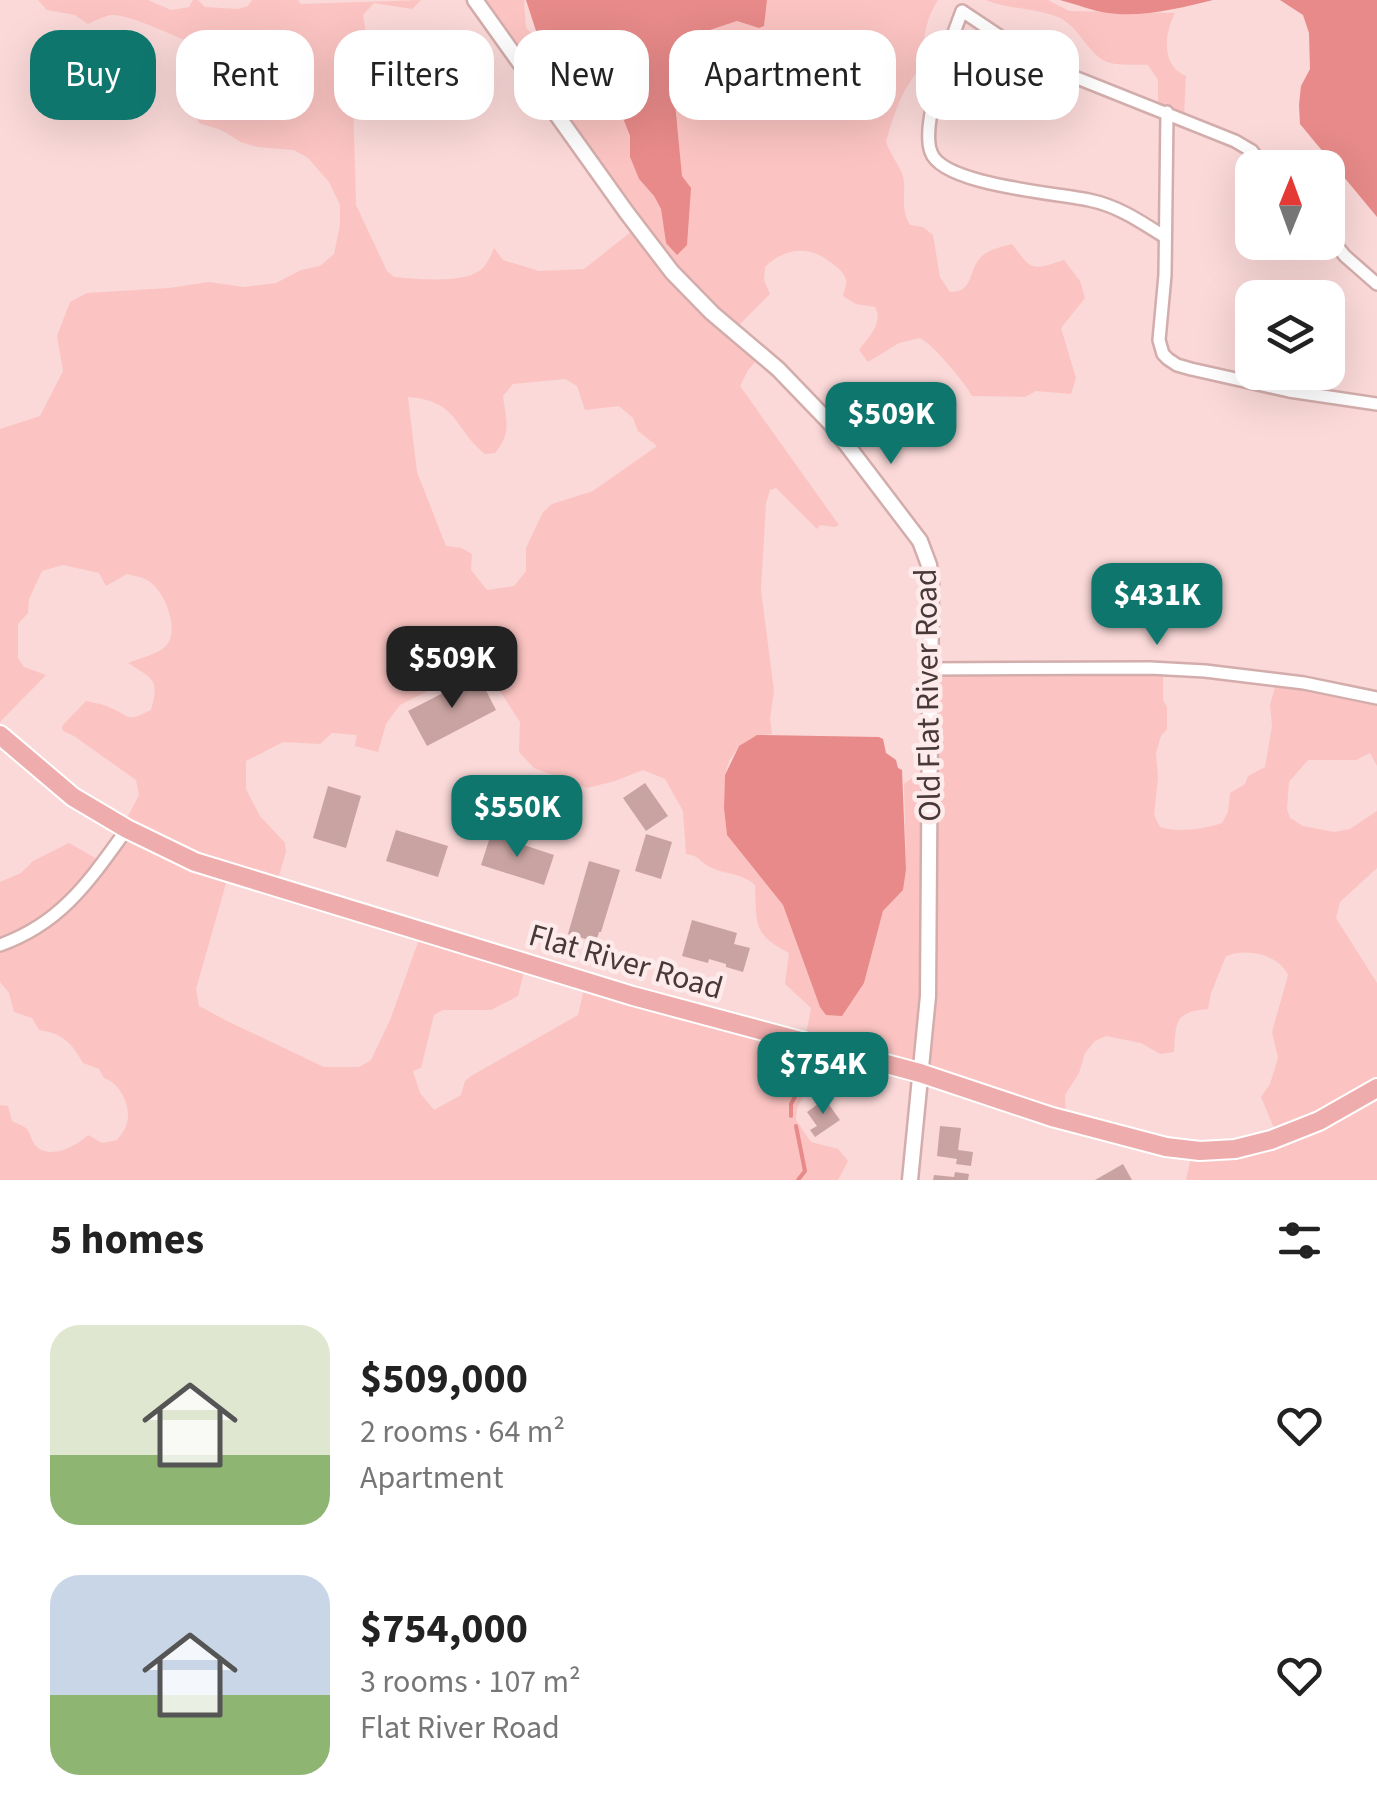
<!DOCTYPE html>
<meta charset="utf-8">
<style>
:root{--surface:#fff;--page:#f2f2f2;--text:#222;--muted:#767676;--accent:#0f766e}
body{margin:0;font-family:"Source Sans 3",sans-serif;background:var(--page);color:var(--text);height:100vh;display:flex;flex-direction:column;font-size:38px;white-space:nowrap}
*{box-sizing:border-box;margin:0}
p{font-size:32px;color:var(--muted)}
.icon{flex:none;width:55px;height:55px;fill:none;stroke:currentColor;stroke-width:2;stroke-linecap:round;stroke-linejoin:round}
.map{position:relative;height:1180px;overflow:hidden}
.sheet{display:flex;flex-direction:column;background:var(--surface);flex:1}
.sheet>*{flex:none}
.guide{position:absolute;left:30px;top:30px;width:1318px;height:90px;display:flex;gap:20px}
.needle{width:65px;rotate:1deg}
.fabs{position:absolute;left:1235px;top:150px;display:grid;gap:20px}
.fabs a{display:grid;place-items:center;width:110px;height:110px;border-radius:20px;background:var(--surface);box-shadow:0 10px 40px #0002;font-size:50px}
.price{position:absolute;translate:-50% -85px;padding:0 22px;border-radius:20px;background:var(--accent);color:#fff;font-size:32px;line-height:65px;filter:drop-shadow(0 2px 5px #0008)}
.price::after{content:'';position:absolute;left:50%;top:60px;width:30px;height:22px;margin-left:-15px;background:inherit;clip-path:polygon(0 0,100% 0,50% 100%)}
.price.active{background:#222;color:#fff}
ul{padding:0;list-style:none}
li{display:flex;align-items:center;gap:30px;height:250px;padding:0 50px}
li span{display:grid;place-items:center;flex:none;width:280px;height:200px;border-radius:30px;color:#555}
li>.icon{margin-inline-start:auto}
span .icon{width:120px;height:120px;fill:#fffc;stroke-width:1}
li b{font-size:42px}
h2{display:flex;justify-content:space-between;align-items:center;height:120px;padding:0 50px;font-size:42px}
.tag{padding:0 35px;border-radius:30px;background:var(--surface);box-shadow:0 10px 40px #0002;font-size:35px;line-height:90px}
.tag.active{background:var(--accent);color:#fff}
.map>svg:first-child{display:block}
.green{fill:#fbc4c2;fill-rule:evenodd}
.water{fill:#e78a89}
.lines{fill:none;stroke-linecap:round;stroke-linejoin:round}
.stream{stroke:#e78a89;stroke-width:4}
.building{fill:#c9a3a1}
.minor-casing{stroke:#d3adab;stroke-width:16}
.tertiary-casing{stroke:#d3adab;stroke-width:19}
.primary-casing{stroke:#fff;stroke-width:22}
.minor{stroke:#fff;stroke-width:11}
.tertiary{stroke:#fff;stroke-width:14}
.primary{stroke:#eeacac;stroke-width:18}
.labels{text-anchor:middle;stroke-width:9;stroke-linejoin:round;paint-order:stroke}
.street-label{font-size:32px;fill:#483938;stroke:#fcebea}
</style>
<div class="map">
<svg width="1377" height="1180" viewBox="0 0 1377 1180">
<rect width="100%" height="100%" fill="#fad9d8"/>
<path class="green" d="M38,0H148L171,10L189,7L193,0H198L205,7L238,9L248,6L252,0H298L301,4L421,0L412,9L374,3L363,15C368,56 382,55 418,54C429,77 423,86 398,92C386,72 360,79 353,99L356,205L387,271L394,277C417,279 465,284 482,269C488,263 491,255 494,248L503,260L539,271L584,269L637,227L477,0H524L526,28L562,61L598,83L615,97L630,136V157L639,179L654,196L661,209L666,243L682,177L674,92L676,75L710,30L737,21L759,28L763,26L767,0H938C924,21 923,44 921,69C902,86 893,118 886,142C890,153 896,161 901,171C909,187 898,206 910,225L923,227L933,235L940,277L950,292C975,292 967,271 981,257C989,249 1001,247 1012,244C1033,272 1031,270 1064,260L1080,281L1085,298L1061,328L1076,378L1071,394L1036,391L1025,397L972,396C965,383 933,344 920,338L899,343L868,362L859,350C868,337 884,324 875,307L856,304L843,296C844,290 847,285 846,280C844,272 836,266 830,262C809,245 784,248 765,267L764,280L770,294L736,328L762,355L748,370L740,386L839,525L835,527L820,525L817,529L776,488L770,490L766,503L761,590L774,691L770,718L772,734L757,735L739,746L729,761L725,775L724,808L727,835L783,905L821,1007L864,983L883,911L903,890L906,870L904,784L928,766L931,667L1163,670V700L1167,707V729L1161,736L1156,753L1158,778L1154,815L1160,827C1179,833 1203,829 1222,823L1228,812L1230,793L1245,784L1248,776L1265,767L1272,726L1270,705L1277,680L1377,698V766L1370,753L1356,760H1308L1289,782L1287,809L1290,818L1303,826L1334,832L1350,829L1377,811V868L1340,902L1336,918L1377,983V1180H1186L1191,1157L1277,1135L1261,1097L1270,1084L1278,1058L1272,1032L1288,975C1278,954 1247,948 1226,956L1211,993L1208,1009C1174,1012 1176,1022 1174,1052L1160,1054L1141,1043L1106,1036L1095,1041L1085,1053L1079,1073L1065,1095L1066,1114L819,1046L813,1079L797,1108L796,1120L811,1142L838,1149L848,1161L838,1180H0V1105L8,1106L12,1121C17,1124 23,1125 27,1129C30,1133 32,1141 35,1145C49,1161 77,1146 88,1135L102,1143L117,1140C120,1136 124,1131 126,1126C133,1109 121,1083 104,1078L99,1069L83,1063C72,1043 62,1033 39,1030L32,1018L14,1012L9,993L0,982V882L21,873L33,861L69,843L99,860L125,822L139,795L136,780L74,736L63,731L62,726L86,701C94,703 104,704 111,708C133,718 126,722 151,710C160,679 153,679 128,663C138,659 157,654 165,647C181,632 165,592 150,582C144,577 134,576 127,574L106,586L99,573L63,565L42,571L29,599L28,613L18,624V658L24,667L46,675L0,722V429L40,416L63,371L57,336L70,302L87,293L169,288L209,282L244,287L276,283L301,270L320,266L334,254L340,225V205L329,182L308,158L294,150L257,147L241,142L221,130L199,123L191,103C206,86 207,69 205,48C183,41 130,13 111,15C104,16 95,21 88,24L75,15L47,10ZM565,379L577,386L585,410L619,406L633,418L638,431L657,446L593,491L552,504L543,512L526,548V571L514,586L487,590L471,570L472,554L461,548L446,546L417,472L408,397C459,401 453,428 485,454L495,453C512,433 506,420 503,396L513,384ZM476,667L494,682L520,722L519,752L534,768L587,788L615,781L643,770L665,779L683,811L686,854C698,855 698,860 708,866C724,875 741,872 755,885C757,922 751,934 789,953L785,984L811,1008L805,1040L586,981L578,1015L471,1076L465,1081L461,1095L434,1110L420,1093L413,1071L421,1068L434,1015L443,1010H491L518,996L526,963L421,934L390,1020L371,1060L359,1067H324L227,1021L199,1006L196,989L229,873L276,886L286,852L285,843L260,816L246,789V761L283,742L320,744L332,733L357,735L355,746L378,752L386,724L400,705Z
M985,0H1048L1069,11L1175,13C1164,34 1161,66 1186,76L1184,117L1166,110L1158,103V80L1148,65C1134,64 1113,67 1101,59C1086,48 1079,29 1062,19C1043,9 1008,9 985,0Z"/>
<path class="water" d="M526,0H767L764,26L759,28L737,21L710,30L676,75L674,92L682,176L691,188L687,245L677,255L666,243L661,209L654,196L639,179L630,157V136L615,98L598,83L562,61L537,34Z
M1060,0H1213C1180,8 1142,18 1108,13C1092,11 1076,4 1060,0Z
M1280,0H1377V217L1300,124L1299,105L1301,86L1310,69L1309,33L1303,15Z
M757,735L879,737L883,739L886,753L896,760L898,768L902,770L906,870L903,890L883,911L864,983L842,1016L826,1015L820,1007L783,905L727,835L724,808L725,775L739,746Z"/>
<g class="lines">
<path class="stream" d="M791,1116V1104L810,1069
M796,1126L805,1171L798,1180"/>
</g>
<path class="building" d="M478,675L496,710L427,746L408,711Z
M645,783L668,816L646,831L623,798Z
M328,786L361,796L346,848L313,838Z
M396,830L448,846L438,877L386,861Z
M491,834L554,855L544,885L481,865Z
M646,834L672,842L661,879L635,871Z
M589,861L620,870L601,932H599L596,942L568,934Z
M692,920L737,933L734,944L750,948L743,972L726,967V964L709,959L708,963L682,956Z
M825,1099L840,1120L815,1137L810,1130L817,1126L807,1112Z
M940,1126L961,1128L958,1150L973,1152L971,1166L956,1164L957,1159L937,1156Z
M1123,1164L1132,1180H1095Z
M955,1172L969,1174L968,1180H933L934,1175L954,1177Z"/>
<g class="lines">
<g class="minor-casing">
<path id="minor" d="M1167,112L1165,275L1159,340L1163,354L1168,359L1177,365L1191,369L1289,391L1377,404
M1328,235L1345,256L1377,284
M1165,237C1140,221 1118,206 1089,200C1057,193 942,185 931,152C920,124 951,40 962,11L1025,53L1052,68L1235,141L1252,151L1265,168
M929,669L1150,668L1205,671L1304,683L1377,698
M0,945C62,923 90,880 127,829"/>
</g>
<g class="tertiary-casing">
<path id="tertiary" d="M475,0L627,213L672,272L712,313L778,369L831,424L920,541L929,565L931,582L928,996L910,1180"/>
</g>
<g class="primary-casing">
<path id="primary" d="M0,735L73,797L127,829L195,862L633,996L920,1073L1052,1117L1166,1147L1200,1151L1235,1149L1271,1140L1319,1121L1377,1088"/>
</g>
<use href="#minor" class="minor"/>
<use href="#tertiary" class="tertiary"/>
<use href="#primary" class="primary"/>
</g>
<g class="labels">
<g class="street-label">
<text transform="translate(927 695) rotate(-91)" y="11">Old Flat River Road</text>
<text transform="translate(626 961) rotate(16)" y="11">Flat River Road</text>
</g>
</g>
</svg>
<div class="fabs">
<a><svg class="needle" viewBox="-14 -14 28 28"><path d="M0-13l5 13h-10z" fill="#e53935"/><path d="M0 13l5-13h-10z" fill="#767676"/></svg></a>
<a><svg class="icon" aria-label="layers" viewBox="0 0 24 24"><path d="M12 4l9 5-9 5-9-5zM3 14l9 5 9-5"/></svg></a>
</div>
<b class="price" style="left:891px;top:467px">$509K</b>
<b class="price" style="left:1157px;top:648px">$431K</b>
<b class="price active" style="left:452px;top:711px">$509K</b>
<b class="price" style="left:517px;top:860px">$550K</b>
<b class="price" style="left:823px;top:1117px">$754K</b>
<div class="guide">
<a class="tag active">Buy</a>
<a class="tag">Rent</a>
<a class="tag">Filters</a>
<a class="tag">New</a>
<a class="tag">Apartment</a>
<a class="tag">House</a>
</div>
</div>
<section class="sheet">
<h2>5 homes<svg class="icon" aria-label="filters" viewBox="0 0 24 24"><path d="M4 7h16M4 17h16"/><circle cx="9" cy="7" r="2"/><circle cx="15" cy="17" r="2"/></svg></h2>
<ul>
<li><span style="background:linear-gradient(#dfe7d0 65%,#8fb573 0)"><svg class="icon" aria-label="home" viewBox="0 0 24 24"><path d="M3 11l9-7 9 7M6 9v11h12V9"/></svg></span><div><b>$509,000</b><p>2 rooms · 64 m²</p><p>Apartment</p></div><svg class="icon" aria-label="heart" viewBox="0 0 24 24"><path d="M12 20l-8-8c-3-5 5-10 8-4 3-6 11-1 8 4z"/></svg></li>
<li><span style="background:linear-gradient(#c9d6e8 60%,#8fb573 0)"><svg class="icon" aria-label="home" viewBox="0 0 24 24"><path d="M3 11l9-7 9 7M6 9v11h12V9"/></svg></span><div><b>$754,000</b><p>3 rooms · 107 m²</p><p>Flat River Road</p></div><svg class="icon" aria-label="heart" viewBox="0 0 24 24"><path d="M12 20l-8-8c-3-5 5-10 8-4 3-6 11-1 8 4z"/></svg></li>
</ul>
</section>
